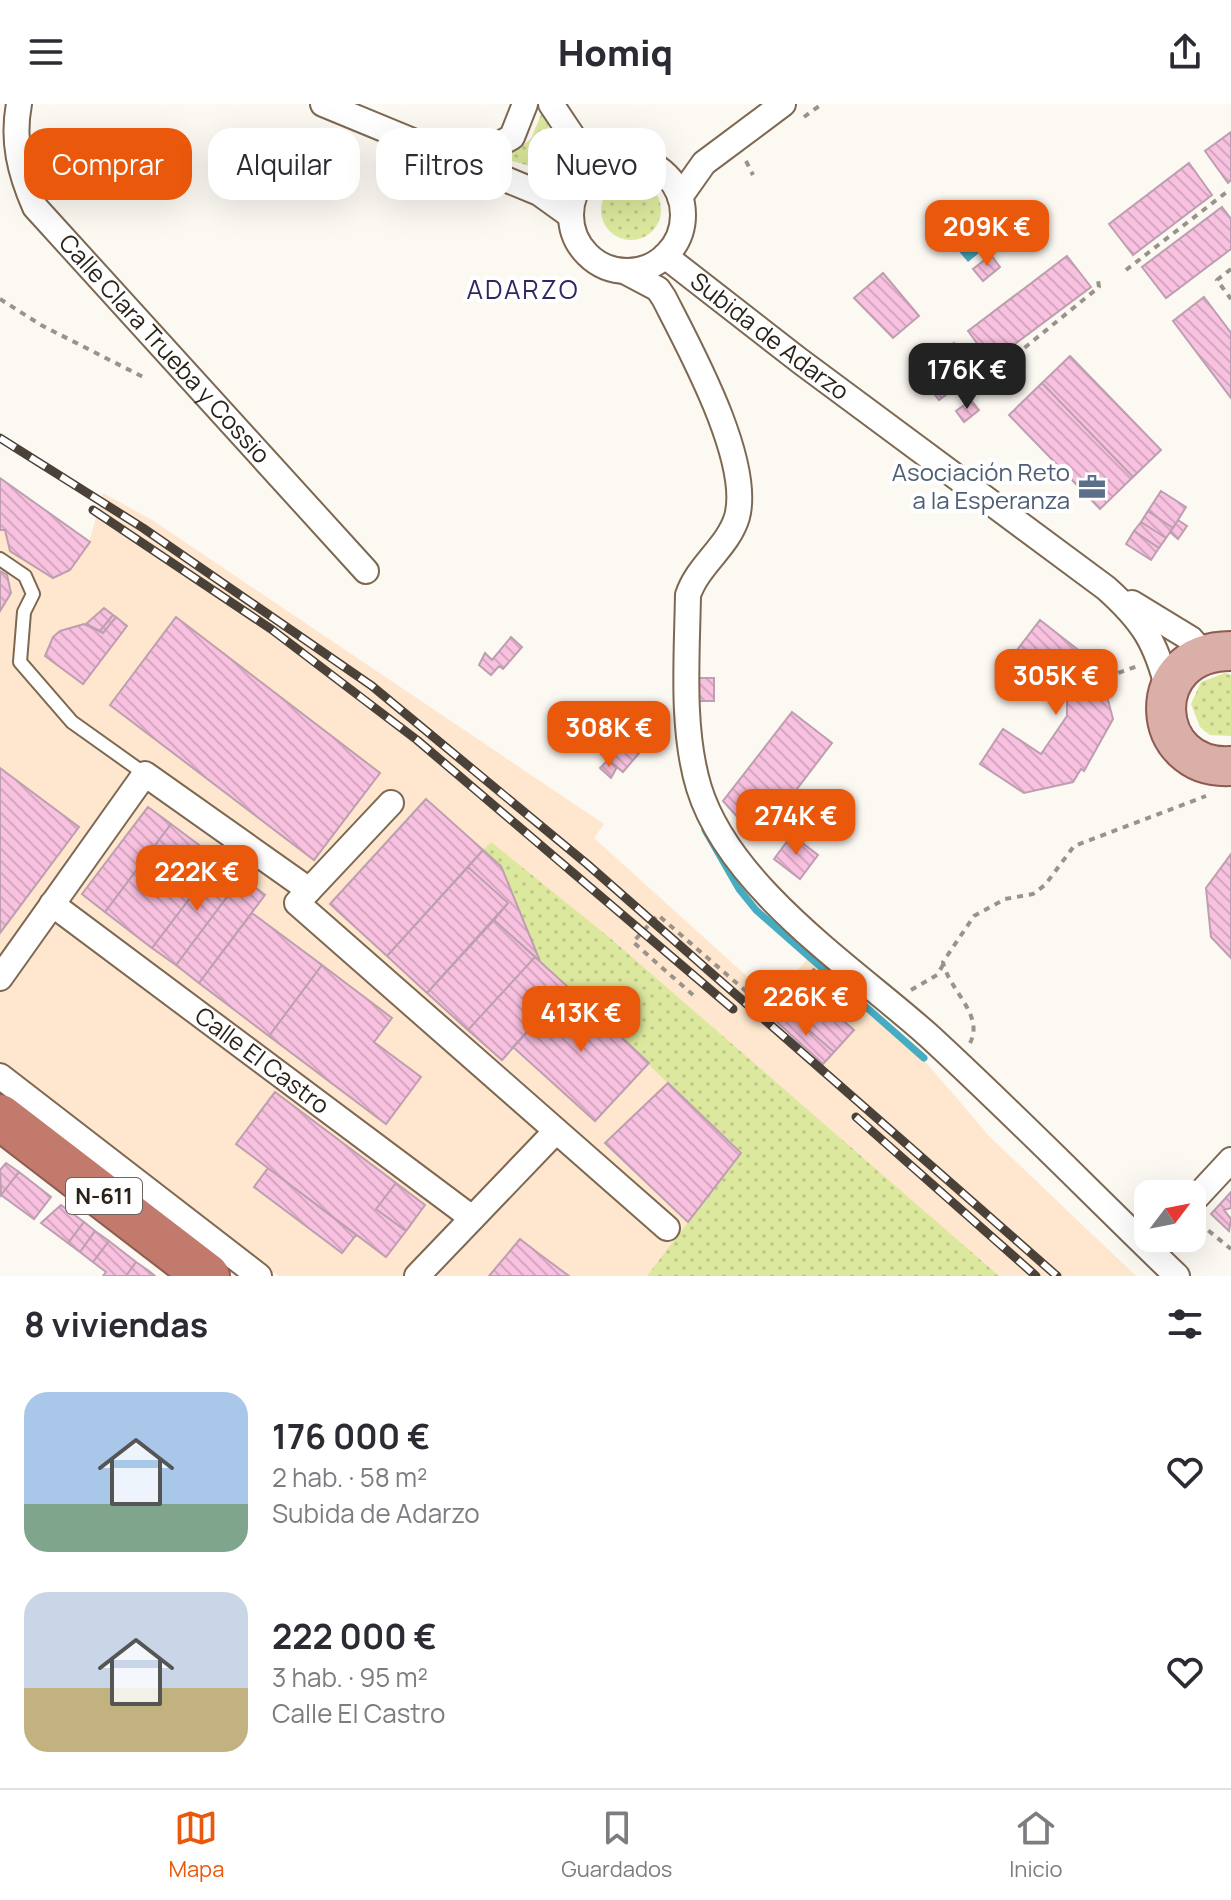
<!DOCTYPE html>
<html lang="es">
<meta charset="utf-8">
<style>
:root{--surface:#fff;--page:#f2f2f3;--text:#2b2b33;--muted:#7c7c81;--line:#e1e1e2;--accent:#ea580c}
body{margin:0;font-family:Manrope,sans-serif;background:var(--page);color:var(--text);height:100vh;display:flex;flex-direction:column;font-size:30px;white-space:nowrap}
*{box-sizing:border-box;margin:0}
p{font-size:26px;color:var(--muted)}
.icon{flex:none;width:44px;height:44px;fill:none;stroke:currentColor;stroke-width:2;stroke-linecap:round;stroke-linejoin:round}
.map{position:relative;height:1172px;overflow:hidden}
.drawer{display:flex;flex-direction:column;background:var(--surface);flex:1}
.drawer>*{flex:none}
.banner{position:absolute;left:24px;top:24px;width:800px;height:72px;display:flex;gap:16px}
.needle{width:52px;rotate:58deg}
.buttons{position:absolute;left:1134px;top:1076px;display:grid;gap:16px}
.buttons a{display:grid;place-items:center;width:72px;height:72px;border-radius:16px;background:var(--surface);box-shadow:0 8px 32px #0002;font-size:40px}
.price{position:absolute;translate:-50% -68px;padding:0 18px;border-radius:16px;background:var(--accent);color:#fff;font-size:26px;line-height:52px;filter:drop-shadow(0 2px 4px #0008)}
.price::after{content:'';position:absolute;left:50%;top:48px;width:24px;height:18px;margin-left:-12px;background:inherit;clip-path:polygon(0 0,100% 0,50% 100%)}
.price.current{background:#222;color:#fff}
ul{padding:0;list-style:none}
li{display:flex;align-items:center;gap:24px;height:200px;padding:0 24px}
li span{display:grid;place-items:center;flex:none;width:224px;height:160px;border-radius:24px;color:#555}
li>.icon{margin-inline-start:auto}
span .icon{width:96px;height:96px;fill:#fffc;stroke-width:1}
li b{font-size:34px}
h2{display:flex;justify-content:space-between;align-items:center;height:96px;padding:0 24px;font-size:34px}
.pill{padding:0 28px;border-radius:24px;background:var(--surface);box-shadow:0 8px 32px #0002;font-size:28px;line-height:72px}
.pill.current{background:var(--accent);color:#fff}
header{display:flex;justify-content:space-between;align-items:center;height:104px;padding:0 24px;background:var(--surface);font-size:36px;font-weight:800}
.dock{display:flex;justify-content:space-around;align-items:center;height:112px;border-top:2px solid var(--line);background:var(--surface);font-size:22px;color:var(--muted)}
.dock a{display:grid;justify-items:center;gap:4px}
.dock .current{color:var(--accent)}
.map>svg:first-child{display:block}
.built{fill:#fee7ce}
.grass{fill:url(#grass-dots)}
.water{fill:url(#water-ripples)}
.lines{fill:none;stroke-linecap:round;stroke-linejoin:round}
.stream{stroke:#45acc1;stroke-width:7}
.building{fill:url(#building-back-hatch);stroke:#bd9fb0;stroke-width:2}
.lane-casing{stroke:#7d6852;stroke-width:16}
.street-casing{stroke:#7d6852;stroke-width:28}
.primary-casing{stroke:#8d5b4f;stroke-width:42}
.highway-casing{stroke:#8d5b4f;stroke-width:48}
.path{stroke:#99938b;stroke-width:4;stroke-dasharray:6 6;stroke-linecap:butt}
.lane{stroke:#fff;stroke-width:12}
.street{stroke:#fff;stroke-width:24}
.primary{stroke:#daafa7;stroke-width:38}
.highway{stroke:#c27a6c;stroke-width:44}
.rail-casing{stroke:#4a4239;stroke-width:9}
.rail{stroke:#fff;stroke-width:6;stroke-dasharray:18;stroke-linecap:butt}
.labels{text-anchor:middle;stroke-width:8;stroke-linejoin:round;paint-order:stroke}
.shield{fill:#fff;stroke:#6a645d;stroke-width:2}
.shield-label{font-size:22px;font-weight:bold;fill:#2a2218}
.street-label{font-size:24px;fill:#2a2218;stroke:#fff}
.service-label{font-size:24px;fill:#4e5e75;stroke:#fff;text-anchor:end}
.neighbourhood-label{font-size:26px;letter-spacing:2px;fill:#312661;stroke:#fff}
</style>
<header><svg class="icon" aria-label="menu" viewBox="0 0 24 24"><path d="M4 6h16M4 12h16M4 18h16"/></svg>Homiq<svg class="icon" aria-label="share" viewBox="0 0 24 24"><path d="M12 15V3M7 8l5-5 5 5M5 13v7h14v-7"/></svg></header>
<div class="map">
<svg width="1231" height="1172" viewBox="0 0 1231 1172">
<defs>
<pattern id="grass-dots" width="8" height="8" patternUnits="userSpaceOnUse" patternTransform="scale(2)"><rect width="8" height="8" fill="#dce89e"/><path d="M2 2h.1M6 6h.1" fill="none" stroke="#bdc787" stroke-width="1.8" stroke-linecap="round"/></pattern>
<pattern id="water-ripples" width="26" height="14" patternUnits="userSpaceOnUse" patternTransform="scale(2)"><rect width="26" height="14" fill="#45acc1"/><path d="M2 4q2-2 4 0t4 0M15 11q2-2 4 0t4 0" fill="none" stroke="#3a8c9c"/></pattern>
<pattern id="building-back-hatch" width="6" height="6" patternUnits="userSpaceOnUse" patternTransform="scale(2)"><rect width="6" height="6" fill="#f8c1e0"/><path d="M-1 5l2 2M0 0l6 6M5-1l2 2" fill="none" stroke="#d5a6bf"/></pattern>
</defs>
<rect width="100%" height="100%" fill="#fcf8f2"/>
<path class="built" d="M0,381L89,438L103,389L152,416L604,720L594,734L773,896L808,854L918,949L990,1033L1136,1172H278L0,958Z"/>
<path class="grass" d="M542,8L560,48L544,66L505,55L531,35Z
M601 106a30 30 0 1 1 60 0a30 30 0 1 1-60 0Z
M1225,569L1231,571V632L1210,631L1200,623L1191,600L1201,578Z
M491,738L610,834L999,1172H647L741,1049L540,857L501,763L483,746Z"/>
<path class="water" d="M962,117L985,144L968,158L945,131Z
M576,605L591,618L566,647L551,634Z"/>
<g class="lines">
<path class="stream" d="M705,726L739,785L756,806L924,954"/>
</g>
<path class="building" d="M1231,28V76L1228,79L1205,47Z
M1189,59L1212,91L1133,151L1109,120Z
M1222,103L1231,115V145L1166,194L1142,163Z
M991,151L1000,163L983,177L973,165Z
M1067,152L1091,183L991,258L968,227Z
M883,169L919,212L893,234L854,194Z
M1204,193L1231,229V294L1173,217Z
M954,239L975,269L939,296L917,267Z
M1070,252L1161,346L1133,373L1042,279Z
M1042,279L1133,373L1100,405L1009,311Z
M971,296L979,306L964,318L956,307Z
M0,374L90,438L70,466L53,474L10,447L5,426H0Z
M1161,387L1186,403L1173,424L1148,407Z
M1148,407L1173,424L1166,434L1141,418Z
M1178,416L1187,422L1178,435L1170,428Z
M1141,418L1166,434L1159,444L1134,427Z
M1134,427L1159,444L1151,456L1126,440Z
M0,467L7,471L11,489L0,507Z
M104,504L113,511L100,527L86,520Z
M113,511L116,513L103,529L100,527Z
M116,513L127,522L83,580L45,552L53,533L60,527L84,520L103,529Z
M176,513L380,669L314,756L110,601Z
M1040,516L1099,562L1113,615L1084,667L1081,665L1073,678L1024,689L980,660L1003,625L1041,650L1067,612V591L1020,558L1022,556L1014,550Z
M511,533L522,543L503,565L499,562L491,571L479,561L485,549L492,556Z
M698,574H714V597H697Z
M792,608L832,639L758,736L723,697Z
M626,620L649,639L640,648L618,629Z
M618,629L640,648L623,668L601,650Z
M608,656L617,663L611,674L600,664Z
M0,664L79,723L0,829Z
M426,695L483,746L387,852L330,800Z
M148,703L171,720L105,808L82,790Z
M171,720L219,756L152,844L105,808Z
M792,731L818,751L800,775L774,755Z
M483,746L501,762L540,857L494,816L508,799L468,763Z
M1231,750V854L1211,833L1206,784Z
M219,756L242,773L176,861L152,844Z
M468,763L508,799L427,889L387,852Z
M242,773L265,791L199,879L176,861Z
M252,809L322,861L269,932L199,879Z
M494,816L535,853L468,926L427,889Z
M535,853L568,883L502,956L468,926Z
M322,861L392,914L374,938L421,973L386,1020L269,932Z
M568,883L649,959L595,1017L513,943Z
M806,884L854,926L834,948L787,907Z
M787,907L834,948L823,960L777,918Z
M668,979L741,1049L688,1118L605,1039Z
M275,988L396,1079L376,1105L406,1127L386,1153L236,1040Z
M6,1059L19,1068L1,1091L0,1066Z
M268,1064L356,1131L342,1149L254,1083Z
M19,1068L51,1093L34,1115L1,1091Z
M396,1079L425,1101L406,1127L376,1105Z
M1231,1088V1104L1224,1106L1231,1115L1229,1127L1211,1110Z
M61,1101L84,1118L68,1139L41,1119Z
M84,1118L95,1127L80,1148L68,1139Z
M95,1127L109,1137L93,1158L80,1148Z
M520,1135L538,1149L569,1172H489Z
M109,1137L136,1158L126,1172H103L106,1168L93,1158Z
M136,1158L149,1167L155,1172H126Z"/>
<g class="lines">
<g class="lane-casing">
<path id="lane" d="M0,455L25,472L33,490L24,508L20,558L72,618L145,670"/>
</g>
<g class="street-casing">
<g id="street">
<path id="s1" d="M19,0C12,37 20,69 35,103L366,467"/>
<path d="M323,0L539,89L571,112"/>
<path d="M551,0L573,33L588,70"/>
<circle cx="627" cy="111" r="56"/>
<path d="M467,58L512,33L525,0"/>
<path d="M680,93L704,59L783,0"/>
<path id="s2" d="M665,152L800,257L1106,484C1143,517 1156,538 1168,586"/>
<path d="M624,167L658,185L664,194C690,245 752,357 737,413C728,443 698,461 688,491C687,553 681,625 699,684C730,784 853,864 928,931C1013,1009 1094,1092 1177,1172"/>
<path d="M1132,499L1191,535L1203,549"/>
<path d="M391,699L297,799L667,1124"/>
<path id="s3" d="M52,800L472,1114"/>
<path d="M0,874L145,670L309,786"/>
<path d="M0,972L259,1172"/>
<path d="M1192,1098L1231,1056"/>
<path d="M417,1172L556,1027"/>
</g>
</g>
<g class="primary-casing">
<path id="primary" d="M1231,547C1141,547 1148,667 1231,662"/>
</g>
<g class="highway-casing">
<path id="highway" d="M0,1013L207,1172"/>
</g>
<path class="path" d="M804,13L822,0
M746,57L753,71
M1231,165L1217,176L1231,195
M1126,166L1228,87
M0,195L41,221L143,273
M1006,259L1099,183L1098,176
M1107,573L1138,562
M911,886L937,871L943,861
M693,891L633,838L658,811L770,908L794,880L803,879L815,865
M970,939C985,911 948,885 943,858L974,812L1005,795L1033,790L1045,781L1074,742L1206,692
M1199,1119L1231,1145"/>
<use href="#lane" class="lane"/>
<use href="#street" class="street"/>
<use href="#primary" class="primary"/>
<use href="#highway" class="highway"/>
<g class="rail-casing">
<path id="rail" d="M0,334L143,424L372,582L587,760L1057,1172
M93,406L271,525L417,636L733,905
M856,1013L1036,1172"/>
</g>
<use href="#rail" class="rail"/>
</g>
<defs>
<g id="office-bare" transform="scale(2.16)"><path d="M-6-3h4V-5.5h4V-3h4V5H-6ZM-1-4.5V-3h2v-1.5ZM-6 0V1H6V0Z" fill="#5c6f8a" stroke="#fff" stroke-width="2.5" paint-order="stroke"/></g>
</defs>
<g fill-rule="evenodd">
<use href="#office-bare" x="1092" y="383"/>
</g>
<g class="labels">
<rect class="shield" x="66" y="1074" width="76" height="36" rx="6"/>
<g class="shield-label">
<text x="104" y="1100">N-611</text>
</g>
<g class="street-label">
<text dy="8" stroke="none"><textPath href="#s2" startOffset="132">Subida de Adarzo</textPath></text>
<text dy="8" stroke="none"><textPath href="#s1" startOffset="298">Calle Clara Trueba y Cossio</textPath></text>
<text dy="8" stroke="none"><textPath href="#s3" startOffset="262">Calle El Castro</textPath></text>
</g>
<g class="service-label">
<text x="1070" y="377">Asociación Reto<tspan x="1070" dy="28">a la Esperanza</tspan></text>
</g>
<g class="neighbourhood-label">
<text x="523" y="195">ADARZO</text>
</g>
</g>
</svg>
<div class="buttons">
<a><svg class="needle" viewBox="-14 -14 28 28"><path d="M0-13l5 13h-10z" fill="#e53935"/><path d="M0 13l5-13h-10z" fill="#7c7c81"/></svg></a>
</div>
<b class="price" style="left:987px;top:164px">209K €</b>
<b class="price current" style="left:967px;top:307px">176K €</b>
<b class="price" style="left:1056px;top:613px">305K €</b>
<b class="price" style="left:609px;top:665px">308K €</b>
<b class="price" style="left:796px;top:753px">274K €</b>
<b class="price" style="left:197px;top:809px">222K €</b>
<b class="price" style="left:806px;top:934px">226K €</b>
<b class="price" style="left:581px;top:950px">413K €</b>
<div class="banner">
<a class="pill current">Comprar</a>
<a class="pill">Alquilar</a>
<a class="pill">Filtros</a>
<a class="pill">Nuevo</a>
</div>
</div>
<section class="drawer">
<h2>8 viviendas<svg class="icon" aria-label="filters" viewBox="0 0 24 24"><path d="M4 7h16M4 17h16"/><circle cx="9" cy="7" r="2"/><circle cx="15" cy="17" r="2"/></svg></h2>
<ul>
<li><span style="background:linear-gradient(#a9c7e8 70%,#7fa58c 0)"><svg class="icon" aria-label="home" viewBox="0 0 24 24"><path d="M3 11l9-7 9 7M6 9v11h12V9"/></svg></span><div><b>176 000 €</b><p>2 hab. · 58 m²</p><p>Subida de Adarzo</p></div><svg class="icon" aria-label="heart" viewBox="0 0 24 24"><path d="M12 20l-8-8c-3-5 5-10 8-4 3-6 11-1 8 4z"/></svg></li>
<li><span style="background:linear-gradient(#c9d6e8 60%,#c2b280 0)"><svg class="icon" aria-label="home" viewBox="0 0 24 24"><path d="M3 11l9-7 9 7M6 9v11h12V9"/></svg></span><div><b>222 000 €</b><p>3 hab. · 95 m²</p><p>Calle El Castro</p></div><svg class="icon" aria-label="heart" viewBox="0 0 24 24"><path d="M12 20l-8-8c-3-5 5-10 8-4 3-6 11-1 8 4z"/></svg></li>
</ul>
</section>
<nav class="dock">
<a class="current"><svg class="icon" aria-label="map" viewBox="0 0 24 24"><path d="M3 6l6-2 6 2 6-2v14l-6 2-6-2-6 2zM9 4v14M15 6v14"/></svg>Mapa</a>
<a><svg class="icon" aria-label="saved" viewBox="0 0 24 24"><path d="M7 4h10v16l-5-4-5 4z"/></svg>Guardados</a>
<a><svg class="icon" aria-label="home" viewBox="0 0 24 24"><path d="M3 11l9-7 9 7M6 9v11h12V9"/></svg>Inicio</a>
</nav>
